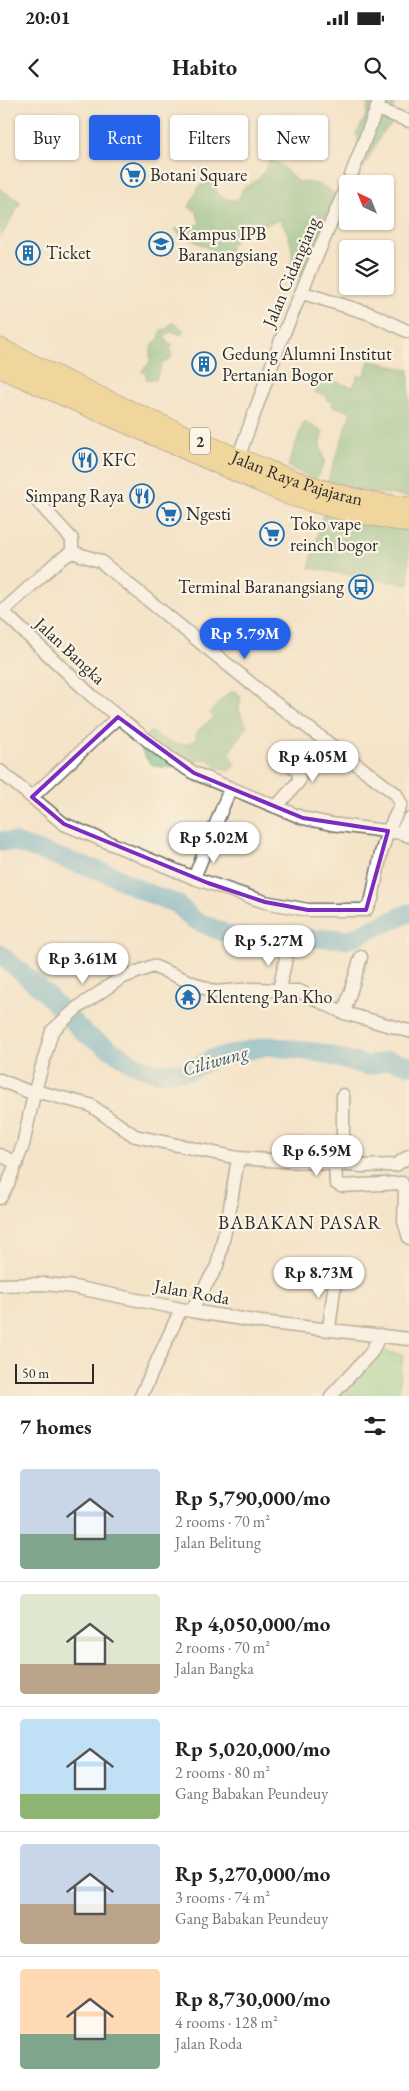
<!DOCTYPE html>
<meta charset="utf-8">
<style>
:root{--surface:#fff;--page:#f6f6f6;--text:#222;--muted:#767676;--line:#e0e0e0;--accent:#2563eb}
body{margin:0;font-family:"EB Garamond",serif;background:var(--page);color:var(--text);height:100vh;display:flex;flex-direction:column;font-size:19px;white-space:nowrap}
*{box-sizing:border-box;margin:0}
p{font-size:16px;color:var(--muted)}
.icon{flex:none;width:28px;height:28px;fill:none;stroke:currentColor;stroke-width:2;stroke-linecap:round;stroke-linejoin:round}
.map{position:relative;height:1296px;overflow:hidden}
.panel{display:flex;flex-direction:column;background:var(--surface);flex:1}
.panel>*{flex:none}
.banner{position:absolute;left:15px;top:15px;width:380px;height:45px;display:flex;gap:10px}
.needle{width:32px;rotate:317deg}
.controls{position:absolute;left:339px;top:75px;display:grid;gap:10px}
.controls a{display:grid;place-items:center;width:55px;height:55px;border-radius:5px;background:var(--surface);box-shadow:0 1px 4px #0004;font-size:25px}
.scale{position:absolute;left:15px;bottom:12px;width:79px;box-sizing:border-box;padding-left:5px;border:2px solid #2b2b2b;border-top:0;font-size:14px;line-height:18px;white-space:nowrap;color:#2b2b2b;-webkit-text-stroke:4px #fcf5e5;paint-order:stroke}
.price{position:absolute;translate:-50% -42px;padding:0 11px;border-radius:18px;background:#fff;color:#222;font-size:16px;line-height:32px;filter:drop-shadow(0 1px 2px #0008)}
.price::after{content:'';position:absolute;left:50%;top:30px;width:15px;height:11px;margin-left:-8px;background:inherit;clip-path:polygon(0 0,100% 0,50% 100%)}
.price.on{background:var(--accent);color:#fff}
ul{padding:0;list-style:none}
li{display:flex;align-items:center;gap:15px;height:125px;padding:0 20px}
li+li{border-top:1px solid var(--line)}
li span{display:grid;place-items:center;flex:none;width:140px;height:100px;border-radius:5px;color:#555}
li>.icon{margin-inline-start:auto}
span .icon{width:60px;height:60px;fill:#fffc;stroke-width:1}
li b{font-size:21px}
h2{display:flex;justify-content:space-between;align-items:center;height:60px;padding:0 20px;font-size:21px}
.chip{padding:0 18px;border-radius:5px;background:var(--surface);box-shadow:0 1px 4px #0004;font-size:18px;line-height:45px}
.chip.on{background:var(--accent);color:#fff}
.status{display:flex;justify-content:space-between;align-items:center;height:35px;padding:0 25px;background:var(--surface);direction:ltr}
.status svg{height:14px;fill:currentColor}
header{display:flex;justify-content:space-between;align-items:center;height:65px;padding:0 20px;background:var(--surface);font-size:22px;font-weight:700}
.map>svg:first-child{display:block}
.green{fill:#89d38f;stroke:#5a7f5d}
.forest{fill:#6eb57a;stroke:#4c7052}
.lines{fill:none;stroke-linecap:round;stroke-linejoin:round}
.river{stroke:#4ba6c9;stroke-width:19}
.minor-casing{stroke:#716c62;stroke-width:15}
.highway-casing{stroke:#716c62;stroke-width:21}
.minor{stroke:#fff;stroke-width:12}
.highway{stroke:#ebc669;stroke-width:19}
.marked{fill:none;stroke:#7b2cbf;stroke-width:4;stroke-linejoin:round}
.labels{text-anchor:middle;stroke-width:4.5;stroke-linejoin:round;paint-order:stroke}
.shield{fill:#fcf5e5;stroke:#6a6863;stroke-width:1}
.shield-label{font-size:16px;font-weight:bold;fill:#2b2b2b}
.poi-label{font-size:18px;fill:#2b2b2b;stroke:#fcf5e5;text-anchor:start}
.street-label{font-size:18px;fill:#2b2b2b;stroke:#fcf5e5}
.water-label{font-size:19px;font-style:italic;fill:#385c6a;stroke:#fcf5e5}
.neighbourhood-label{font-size:19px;letter-spacing:1px;fill:#2b2b2b;stroke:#fcf5e5}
</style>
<div class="status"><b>20:01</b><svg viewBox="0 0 49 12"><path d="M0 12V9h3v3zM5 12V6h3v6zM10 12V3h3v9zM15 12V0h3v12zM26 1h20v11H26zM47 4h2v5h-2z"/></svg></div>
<header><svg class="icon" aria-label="back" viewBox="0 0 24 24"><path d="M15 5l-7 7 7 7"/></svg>Habito<svg class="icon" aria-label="search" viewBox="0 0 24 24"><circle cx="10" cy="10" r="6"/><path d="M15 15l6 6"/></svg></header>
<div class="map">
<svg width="409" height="1296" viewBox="0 0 409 1296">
<rect width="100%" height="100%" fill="#fcf5e5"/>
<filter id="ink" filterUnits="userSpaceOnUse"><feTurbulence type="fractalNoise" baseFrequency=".02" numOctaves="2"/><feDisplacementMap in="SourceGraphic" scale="10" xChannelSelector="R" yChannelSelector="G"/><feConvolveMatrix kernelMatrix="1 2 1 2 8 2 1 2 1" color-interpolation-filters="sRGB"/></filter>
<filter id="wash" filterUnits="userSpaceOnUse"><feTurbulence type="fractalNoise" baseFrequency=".0096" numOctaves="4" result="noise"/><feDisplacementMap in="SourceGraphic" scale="20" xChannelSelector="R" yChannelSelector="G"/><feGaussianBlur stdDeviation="1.12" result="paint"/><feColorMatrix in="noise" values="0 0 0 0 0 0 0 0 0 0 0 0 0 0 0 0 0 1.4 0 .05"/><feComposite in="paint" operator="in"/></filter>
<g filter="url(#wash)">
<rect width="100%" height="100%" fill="#f4e4c8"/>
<path class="green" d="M379,1250L403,1255L398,1296H337Z"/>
<path class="forest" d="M366,0H397L393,7L394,16L391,25L381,35L363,70L364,53L356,34C361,24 371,12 366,0Z
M270,59L281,65L298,82C313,82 332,85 337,101L326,116L318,142L308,149L310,162L308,171L300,177L290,169C296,156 289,132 280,120L258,127H245L230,147L227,158L178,133L175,129L200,124L196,111L189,107L198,88L205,82L214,85C218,97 225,100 238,100L243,88C259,81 264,74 270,59Z
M0,89L21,102L0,138Z
M174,223L183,229L182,235L170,232L165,237L168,243L173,244L170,249L172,257L162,264L156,280L147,281L145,273L141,272L150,262C150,252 149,244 159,239L161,230L167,229L170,224Z
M369,260L409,270V397L344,388L327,383L351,312L332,306L333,302L326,300L327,296L314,292L318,276L353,287L358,275L364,276Z
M304,321L323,331L320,345L325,362L317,378H312L289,368L288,365Z
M325,406L409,419V485L309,468Z
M234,591L241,596L239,610L247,626L229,653L235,664L229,671L218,668L207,659C195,662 166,670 155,666C148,664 145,656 142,651L147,634L151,631C165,641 180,651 196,639V632L213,618L210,612L227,594Z"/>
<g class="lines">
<path class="river" d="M0,741L13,742L109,774L145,792L177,804L194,820L232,836L267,840L336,838L347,840L409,813
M0,854L40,888L84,933L134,964L157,973L190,971L213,958L268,946L321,953L367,966L389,960L409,965"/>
</g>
</g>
<g filter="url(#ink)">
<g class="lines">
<g class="minor-casing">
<path id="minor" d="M377,9L409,21
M303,193L371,214L409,232
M238,358L281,240L350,78L380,0
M0,509L92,596L171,659L194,673L303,718L331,724L401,733L409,736
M3,511L58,461L72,452
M0,671L64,724L194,778L265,802L308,810H366L372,799L381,753L388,731L401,704L396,694L270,599L100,461L72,452V439L38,402
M32,697L118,617
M276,707L299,681C301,670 291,665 284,659
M401,733L409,719
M194,778L230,689
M279,890L288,849
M344,913L361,857
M0,980L34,994
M35,991L90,1005L135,1036L238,1058L363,1066L396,1065L409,1056
M0,1055L17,1063
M335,1064L336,1083L341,1086L402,1083L405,1091L404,1121L409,1138
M338,1064L343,1036V995
M0,1098L8,1084L23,1045L34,994L52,931L77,908L121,878L153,866L214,892L254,889L299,891L344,913L409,931
M0,1185L46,1184L74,1187L191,1211L261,1222L409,1239
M191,1211L217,1166L229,1114L238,1058
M329,1228L336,1174
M141,1296L181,1209
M331,1296L371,1253L380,1235"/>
</g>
<g class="highway-casing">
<g id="highway">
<path id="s1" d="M0,248C65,281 130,311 196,340C265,370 334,400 409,407"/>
<path d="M0,268L291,396L341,410L409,423"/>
</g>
</g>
<use href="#minor" class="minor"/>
<use href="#highway" class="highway"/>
</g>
</g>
<path d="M0 0H409V1296H0ZM118,617L194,673L303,718L388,731L366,810H308L265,802L208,783L64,724L32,697Z" fill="#f4e4c8" fill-opacity=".55" fill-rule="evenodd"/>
<path class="marked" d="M118,617L194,673L303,718L388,731L366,810H308L265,802L208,783L64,724L32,697Z"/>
<defs>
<g id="supermarket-ring" transform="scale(1.25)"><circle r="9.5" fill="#fcf5e5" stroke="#1f6fb2" stroke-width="1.5"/><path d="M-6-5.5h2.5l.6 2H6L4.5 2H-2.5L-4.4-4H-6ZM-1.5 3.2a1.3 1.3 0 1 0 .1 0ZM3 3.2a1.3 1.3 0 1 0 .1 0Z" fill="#1f6fb2"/></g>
<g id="university-ring" transform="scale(1.25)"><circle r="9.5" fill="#fcf5e5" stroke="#1f6fb2" stroke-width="1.5"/><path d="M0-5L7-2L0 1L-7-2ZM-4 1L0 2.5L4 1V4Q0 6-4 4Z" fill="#1f6fb2"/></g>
<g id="building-ring" transform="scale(1.25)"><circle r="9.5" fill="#fcf5e5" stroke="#1f6fb2" stroke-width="1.5"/><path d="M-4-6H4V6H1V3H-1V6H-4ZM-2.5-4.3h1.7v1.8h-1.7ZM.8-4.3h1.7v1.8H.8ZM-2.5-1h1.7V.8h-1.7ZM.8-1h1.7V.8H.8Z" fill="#1f6fb2"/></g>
<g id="restaurant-ring" transform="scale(1.25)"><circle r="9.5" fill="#fcf5e5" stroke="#1f6fb2" stroke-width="1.5"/><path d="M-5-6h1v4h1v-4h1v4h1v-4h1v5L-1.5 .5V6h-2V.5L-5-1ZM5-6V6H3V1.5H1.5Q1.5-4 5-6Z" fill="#1f6fb2"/></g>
<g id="bus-ring" transform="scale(1.25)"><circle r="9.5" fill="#fcf5e5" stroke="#1f6fb2" stroke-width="1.5"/><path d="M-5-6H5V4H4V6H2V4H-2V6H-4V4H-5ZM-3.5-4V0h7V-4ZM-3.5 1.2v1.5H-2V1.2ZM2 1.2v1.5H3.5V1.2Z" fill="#1f6fb2"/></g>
<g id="temple-ring" transform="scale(1.25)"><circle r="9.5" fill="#fcf5e5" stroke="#1f6fb2" stroke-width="1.5"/><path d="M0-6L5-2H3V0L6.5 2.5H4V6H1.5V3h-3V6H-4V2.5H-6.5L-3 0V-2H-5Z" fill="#1f6fb2"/></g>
</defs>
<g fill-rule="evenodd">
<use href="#supermarket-ring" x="133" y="75"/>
<use href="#university-ring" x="161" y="144"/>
<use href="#building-ring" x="28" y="153"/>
<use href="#building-ring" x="204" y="264"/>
<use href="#restaurant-ring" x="85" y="360"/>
<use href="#restaurant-ring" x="142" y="396"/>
<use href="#supermarket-ring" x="169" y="414"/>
<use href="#supermarket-ring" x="272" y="434"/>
<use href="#bus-ring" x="361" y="487"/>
<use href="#temple-ring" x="188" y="897"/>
</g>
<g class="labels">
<rect class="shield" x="190" y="327.5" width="20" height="27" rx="4"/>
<g class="shield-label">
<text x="200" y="347">2</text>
</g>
<g class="poi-label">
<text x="150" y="81">Botani Square</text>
<text x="178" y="140">Kampus IPB<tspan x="178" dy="21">Baranangsiang</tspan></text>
<text x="46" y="159">Ticket</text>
<text x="222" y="260">Gedung Alumni Institut<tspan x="222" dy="21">Pertanian Bogor</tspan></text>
<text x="102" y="366">KFC</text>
<text x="124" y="402" text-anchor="end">Simpang Raya</text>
<text x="186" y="420">Ngesti</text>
<text x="290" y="430">Toko vape<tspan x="290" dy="21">reinch bogor</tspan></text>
<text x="344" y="493" text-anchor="end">Terminal Baranangsiang</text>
<text x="206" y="903">Klenteng Pan Kho</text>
</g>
<g class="street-label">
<text transform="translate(291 172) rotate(-67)" y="6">Jalan Cidangiang</text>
<text dy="6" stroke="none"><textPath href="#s1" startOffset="325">Jalan Raya Pajajaran</textPath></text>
<text transform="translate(70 551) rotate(43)" y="6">Jalan Bangka</text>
<text transform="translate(192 1192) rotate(10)" y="6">Jalan Roda</text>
</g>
<g class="water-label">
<text transform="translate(215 960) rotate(-16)" y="7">Ciliwung</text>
</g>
<g class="neighbourhood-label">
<text x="300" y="1129">BABAKAN PASAR</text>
</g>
</g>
</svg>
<div class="controls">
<a><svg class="needle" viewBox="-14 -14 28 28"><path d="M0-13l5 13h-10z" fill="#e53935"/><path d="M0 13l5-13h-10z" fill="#767676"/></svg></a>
<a><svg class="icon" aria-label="layers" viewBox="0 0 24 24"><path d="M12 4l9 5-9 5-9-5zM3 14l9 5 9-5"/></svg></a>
</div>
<div class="scale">50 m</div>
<b class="price on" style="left:245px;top:560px">Rp 5.79M</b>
<b class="price" style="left:313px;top:683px">Rp 4.05M</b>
<b class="price" style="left:214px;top:764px">Rp 5.02M</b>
<b class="price" style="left:269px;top:867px">Rp 5.27M</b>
<b class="price" style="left:83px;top:885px">Rp 3.61M</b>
<b class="price" style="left:317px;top:1077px">Rp 6.59M</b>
<b class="price" style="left:319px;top:1199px">Rp 8.73M</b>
<div class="banner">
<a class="chip">Buy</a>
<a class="chip on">Rent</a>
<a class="chip">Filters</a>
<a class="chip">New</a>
</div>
</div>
<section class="panel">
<h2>7 homes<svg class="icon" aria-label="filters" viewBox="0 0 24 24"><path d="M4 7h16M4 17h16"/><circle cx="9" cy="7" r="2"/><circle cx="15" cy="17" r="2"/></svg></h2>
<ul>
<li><span style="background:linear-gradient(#c9d6e8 65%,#7fa58c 0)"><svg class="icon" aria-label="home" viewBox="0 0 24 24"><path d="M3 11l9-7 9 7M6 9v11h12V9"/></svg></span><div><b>Rp 5,790,000/mo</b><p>2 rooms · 70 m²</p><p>Jalan Belitung</p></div></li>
<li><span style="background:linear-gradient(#dfe7d0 70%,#b9a48a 0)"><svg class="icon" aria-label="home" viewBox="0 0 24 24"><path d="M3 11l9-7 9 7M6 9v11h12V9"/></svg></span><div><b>Rp 4,050,000/mo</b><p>2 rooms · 70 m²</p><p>Jalan Bangka</p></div></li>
<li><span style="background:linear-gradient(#bfe0f5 75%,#8fb573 0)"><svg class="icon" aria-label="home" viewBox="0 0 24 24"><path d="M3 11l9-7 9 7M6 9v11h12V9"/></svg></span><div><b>Rp 5,020,000/mo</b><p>2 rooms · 80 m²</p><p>Gang Babakan Peundeuy</p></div></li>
<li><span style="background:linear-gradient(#c9d6e8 60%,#b9a48a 0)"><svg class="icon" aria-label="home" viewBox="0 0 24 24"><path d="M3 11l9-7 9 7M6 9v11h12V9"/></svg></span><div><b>Rp 5,270,000/mo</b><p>3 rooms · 74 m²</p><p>Gang Babakan Peundeuy</p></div></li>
<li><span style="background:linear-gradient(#ffd9b3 65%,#7fa58c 0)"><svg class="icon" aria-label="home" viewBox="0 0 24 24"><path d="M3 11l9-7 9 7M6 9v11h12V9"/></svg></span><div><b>Rp 8,730,000/mo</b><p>4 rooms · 128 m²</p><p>Jalan Roda</p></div></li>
</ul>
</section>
